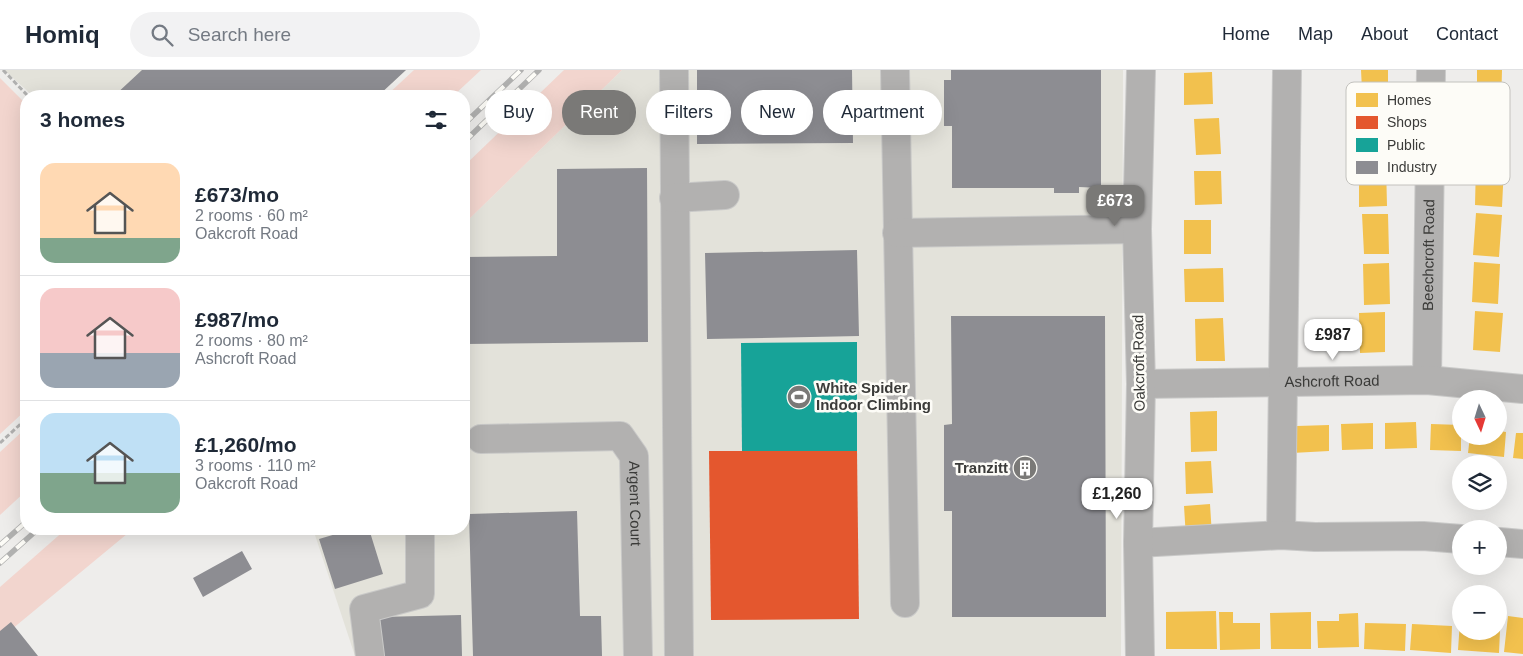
<!DOCTYPE html>
<meta charset="utf-8">
<style>
:root{--surface:#fff;--page:#f2f2f3;--text:#1f2937;--muted:#747a83;--line:#e0e1e3;--accent:#7a7977}
body{margin:0;font-family:Helvetica,sans-serif;background:var(--page);color:var(--text);height:100vh;display:flex;flex-direction:column;font-size:19px;white-space:nowrap}
*{box-sizing:border-box;margin:0}
p{font-size:16px;color:var(--muted)}
.icon{flex:none;width:28px;height:28px;fill:none;stroke:currentColor;stroke-width:2;stroke-linecap:round;stroke-linejoin:round}
.map{position:relative;flex:1;overflow:hidden}
.panel{position:absolute;left:20px;top:20px;width:450px;height:445px;display:flex;flex-direction:column;background:var(--surface);border-radius:20px;box-shadow:0 5px 20px #0002}
.panel>*{flex:none}
.banner{position:absolute;left:485px;top:20px;width:475px;height:45px;display:flex;gap:10px}
.needle{width:32px;rotate:176deg}
.fabs{position:absolute;left:1452px;top:320px;display:grid;gap:10px}
.fabs a{display:grid;place-items:center;width:55px;height:55px;border-radius:50%;background:var(--surface);box-shadow:0 5px 20px #0002;font-size:25px}
.price{position:absolute;translate:-50% -42px;padding:0 11px;border-radius:10px;background:#fff;color:#222;font-size:16px;line-height:32px;filter:drop-shadow(0 1px 2px #0008)}
.price::after{content:'';position:absolute;left:50%;top:30px;width:15px;height:11px;margin-left:-8px;background:inherit;clip-path:polygon(0 0,100% 0,50% 100%)}
.price.selected{background:var(--accent);color:#fff}
ul{padding:0;list-style:none}
li{display:flex;align-items:center;gap:15px;height:125px;padding:0 20px}
li+li{border-top:1px solid var(--line)}
li span{display:grid;place-items:center;flex:none;width:140px;height:100px;border-radius:15px;color:#555}
li>.icon{margin-inline-start:auto}
span .icon{width:60px;height:60px;fill:#fffc;stroke-width:1}
li b{font-size:21px}
h2{display:flex;justify-content:space-between;align-items:center;height:60px;padding:0 20px;font-size:21px}
.pill{padding:0 18px;border-radius:22px;background:var(--surface);box-shadow:0 5px 20px #0002;font-size:18px;line-height:45px}
.pill.selected{background:var(--accent);color:#fff}
header{display:flex;align-items:center;gap:30px;box-sizing:border-box;height:70px;padding:0 25px;background:var(--surface);border-bottom:1px solid var(--line)}
header strong{font-size:24px}
nav{display:flex;gap:28px;margin-inline-start:auto;font-size:18px}
.search{width:350px;height:45px;background:var(--page);display:flex;align-items:center;gap:12px;box-sizing:border-box;padding:0 18px;border-radius:28px;color:var(--muted);font-size:19px}
.map>svg:first-child{display:block}
.built{fill:#e3e2da}
.green{fill:#f2d5ce}
.homes{fill:#f2c14e}
.shops{fill:#e4572e}
.public{fill:#17a398}
.industry{fill:#8d8d92}
.lines{fill:none;stroke-linecap:round;stroke-linejoin:round}
.minor-casing{stroke:#c9c9c8;stroke-width:30}
.path{stroke:#b0b0af;stroke-width:3;stroke-dasharray:5 2.5;stroke-linecap:butt}
.minor{stroke:#b2b1b0;stroke-width:28}
.rail-casing{stroke:#b1b1b0;stroke-width:5.5}
.rail{stroke:#fdfcf7;stroke-width:4;stroke-dasharray:11;stroke-linecap:butt}
.labels{text-anchor:middle;stroke-width:5;stroke-linejoin:round;paint-order:stroke}
.street-label{font-size:15px;fill:#3b3b39;stroke:#fdfcf7}
.poi-label{font-size:15px;font-weight:bold;fill:#3b3b39;stroke:#fdfcf7;text-anchor:start}
.key{fill:#fdfcf7;stroke:#c3c2be;stroke-width:1}
.key-label{font-size:14px;fill:#3b3b39}
</style>
<header>
<strong>Homiq</strong>
<div class="search"><svg class="icon" aria-label="search" viewBox="0 0 24 24"><circle cx="10" cy="10" r="6"/><path d="M15 15l6 6"/></svg>Search here</div>
<nav><a>Home</a><a>Map</a><a>About</a><a>Contact</a></nav>
</header>
<div class="map">
<svg width="1523" height="586" viewBox="0 0 1523 586">
<rect width="100%" height="100%" fill="#eeedeb"/>
<path class="built" d="M4,0H406L378,26H33Z
M622,0H1123L1121,586H355L313,459H464V154Z"/>
<path class="green" d="M414,0H481L453,26H386Z
M564,0H622L464,154V96Z
M0,8L26,34V340L0,364Z
M26,358V421L0,445V382Z
M66,459H133L0,569V517Z"/>
<path class="homes" d="M1361,0H1388V38L1363,39Z
M1477,0H1502L1501,37L1477,36Z
M1212,2L1213,34L1184,35V3Z
M1219,48L1221,84L1196,85L1194,49Z
M1476,94L1504,96L1502,137L1475,135Z
M1386,95L1387,136L1359,137V96Z
M1194,101H1221L1222,134L1195,135Z
M1476,143L1502,145L1499,187L1473,185Z
M1362,144H1388L1389,184H1364Z
M1184,150H1211V184H1184Z
M1474,192L1500,194L1498,234L1472,232Z
M1389,193L1390,234L1364,235L1363,194Z
M1223,198L1224,232H1185L1184,199Z
M1475,241L1503,243L1500,282L1473,280Z
M1385,242V282L1360,283L1359,243Z
M1223,248L1225,291H1196L1195,249Z
M1217,341V381L1191,382L1190,342Z
M1416,352L1417,378L1385,379V353Z
M1373,353V379L1342,380L1341,354Z
M1431,354L1461,355V381L1430,380Z
M1329,355V381L1292,383L1291,367H1297V356Z
M1499,361L1506,362L1504,387L1468,383L1470,366H1499Z
M1516,363H1523V389L1513,388Z
M1211,391L1213,423L1186,424L1185,392Z
M1210,434L1212,466L1186,468L1184,436Z
M1216,541L1217,579H1166V542Z
M1219,542H1233V553H1260V579L1220,580Z
M1311,542V579H1271L1270,543Z
M1358,543L1359,577L1318,578L1317,551H1339V544Z
M1508,546L1523,548V584L1504,582Z
M1460,551H1461V561H1500L1499,583L1458,580Z
M1365,553L1406,554L1405,581L1364,579Z
M1412,554L1452,556L1451,583L1410,580Z"/>
<path class="shops" d="M709,381H857L859,549L711,550Z"/>
<path class="public" d="M857,272V381H742L741,273Z"/>
<path class="industry" d="M142,0H406L378,26H114Z
M697,0H852L853,73L697,74Z
M951,0H1101V118L1079,117V123H1054V118H952V56H944V10H951Z
M647,98L648,272L465,274L464,187L557,186V99Z
M857,180L859,266L707,269L705,183Z
M951,246H1105L1106,547H952V441H944V355L952,354Z
M577,441L580,546H601L602,586H473L469,444Z
M353,459H369L383,504L335,519L319,469Z
M242,481L252,499L203,527L193,508Z
M461,545L462,586H381L380,547Z
M11,552L38,586H0V561Z"/>
<g class="lines">
<g class="minor-casing">
<g id="minor">
<path d="M674,0L679,586"/>
<path d="M895,0L905,533"/>
<path d="M674,128L725,125"/>
<path d="M897,163L1137,159"/>
<path id="s1" d="M1427,310L1431,0"/>
<path id="s2" d="M1141,314L1427,310L1523,319"/>
<path id="s3" d="M481,369L620,366L634,386L638,586"/>
<path d="M1281,465L1287,0"/>
<path d="M1499,472L1523,474"/>
<path d="M1138,473L1281,465L1315,467L1423,466L1461,469"/>
<path d="M370,586L364,539L420,524V459"/>
<path d="M1140,586L1138,473L1141,314L1137,159L1141,0"/>
</g>
</g>
<path class="path" d="M3,0L28,26
M0,373L26,349"/>
<use href="#minor" class="minor"/>
<g class="rail-casing">
<path id="rail" d="M464,54L521,0
M464,72L539,0
M0,475L26,452
M0,493L38,459"/>
</g>
<use href="#rail" class="rail"/>
</g>
<defs>
<g id="stadium-disc" transform="scale(1.25)"><circle r="9.5" fill="#7a7977" stroke="#fdfcf7"/><path d="M0-5a6.5 5 0 1 0 0 10a6.5 5 0 1 0 0-10ZM-3.5-1.8h7v3.6h-7Z" fill="#fff"/></g>
<g id="building-disc" transform="scale(1.25)"><circle r="9.5" fill="#7a7977" stroke="#fdfcf7"/><path d="M-4-6H4V6H1V3H-1V6H-4ZM-2.5-4.3h1.7v1.8h-1.7ZM.8-4.3h1.7v1.8H.8ZM-2.5-1h1.7V.8h-1.7ZM.8-1h1.7V.8H.8Z" fill="#fff"/></g>
</defs>
<g fill-rule="evenodd">
<use href="#stadium-disc" x="799" y="327"/>
<use href="#building-disc" x="1025" y="398"/>
</g>
<g class="labels">
<g class="street-label">
<text dy="5" stroke="none"><textPath href="#s1" startOffset="125">Beechcroft Road</textPath></text>
<text transform="translate(1139 293) rotate(-91)" y="5">Oakcroft Road</text>
<text dy="5" stroke="none"><textPath href="#s2" startOffset="191">Ashcroft Road</textPath></text>
<text dy="5" stroke="none"><textPath href="#s3" startOffset="211">Argent Court</textPath></text>
</g>
<g class="poi-label">
<text x="816" y="323">White Spider<tspan x="816" dy="17">Indoor Climbing</tspan></text>
<text x="1008" y="403" text-anchor="end">Tranzitt</text>
</g>
</g>
<rect x="1346" y="12" width="164" height="103" rx="8" class="key"/>
<rect x="1356" y="23" width="22" height="14" fill="#f2c14e"/>
<rect x="1356" y="46" width="22" height="13" fill="#e4572e"/>
<rect x="1356" y="68" width="22" height="14" fill="#17a398"/>
<rect x="1356" y="91" width="22" height="13" fill="#8d8d92"/>
<g class="key-label">
<text x="1387" y="35">Homes</text>
<text x="1387" y="57">Shops</text>
<text x="1387" y="80">Public</text>
<text x="1387" y="102">Industry</text>
</g>
</svg>
<div class="fabs">
<a><svg class="needle" viewBox="-14 -14 28 28"><path d="M0-13l5 13h-10z" fill="#e53935"/><path d="M0 13l5-13h-10z" fill="#747a83"/></svg></a>
<a><svg class="icon" aria-label="layers" viewBox="0 0 24 24"><path d="M12 4l9 5-9 5-9-5zM3 14l9 5 9-5"/></svg></a>
<a>+</a>
<a>−</a>
</div>
<b class="price selected" style="left:1115px;top:157px">£673</b>
<b class="price" style="left:1333px;top:291px">£987</b>
<b class="price" style="left:1117px;top:450px">£1,260</b>
<div class="banner">
<a class="pill">Buy</a>
<a class="pill selected">Rent</a>
<a class="pill">Filters</a>
<a class="pill">New</a>
<a class="pill">Apartment</a>
</div>
<section class="panel">
<h2>3 homes<svg class="icon" aria-label="filters" viewBox="0 0 24 24"><path d="M4 7h16M4 17h16"/><circle cx="9" cy="7" r="2"/><circle cx="15" cy="17" r="2"/></svg></h2>
<ul>
<li><span style="background:linear-gradient(#ffd9b3 75%,#7fa58c 0)"><svg class="icon" aria-label="home" viewBox="0 0 24 24"><path d="M3 11l9-7 9 7M6 9v11h12V9"/></svg></span><div><b>£673/mo</b><p>2 rooms · 60 m²</p><p>Oakcroft Road</p></div></li>
<li><span style="background:linear-gradient(#f6c9c9 65%,#9aa5b1 0)"><svg class="icon" aria-label="home" viewBox="0 0 24 24"><path d="M3 11l9-7 9 7M6 9v11h12V9"/></svg></span><div><b>£987/mo</b><p>2 rooms · 80 m²</p><p>Ashcroft Road</p></div></li>
<li><span style="background:linear-gradient(#bfe0f5 60%,#7fa58c 0)"><svg class="icon" aria-label="home" viewBox="0 0 24 24"><path d="M3 11l9-7 9 7M6 9v11h12V9"/></svg></span><div><b>£1,260/mo</b><p>3 rooms · 110 m²</p><p>Oakcroft Road</p></div></li>
</ul>
</section>
</div>
